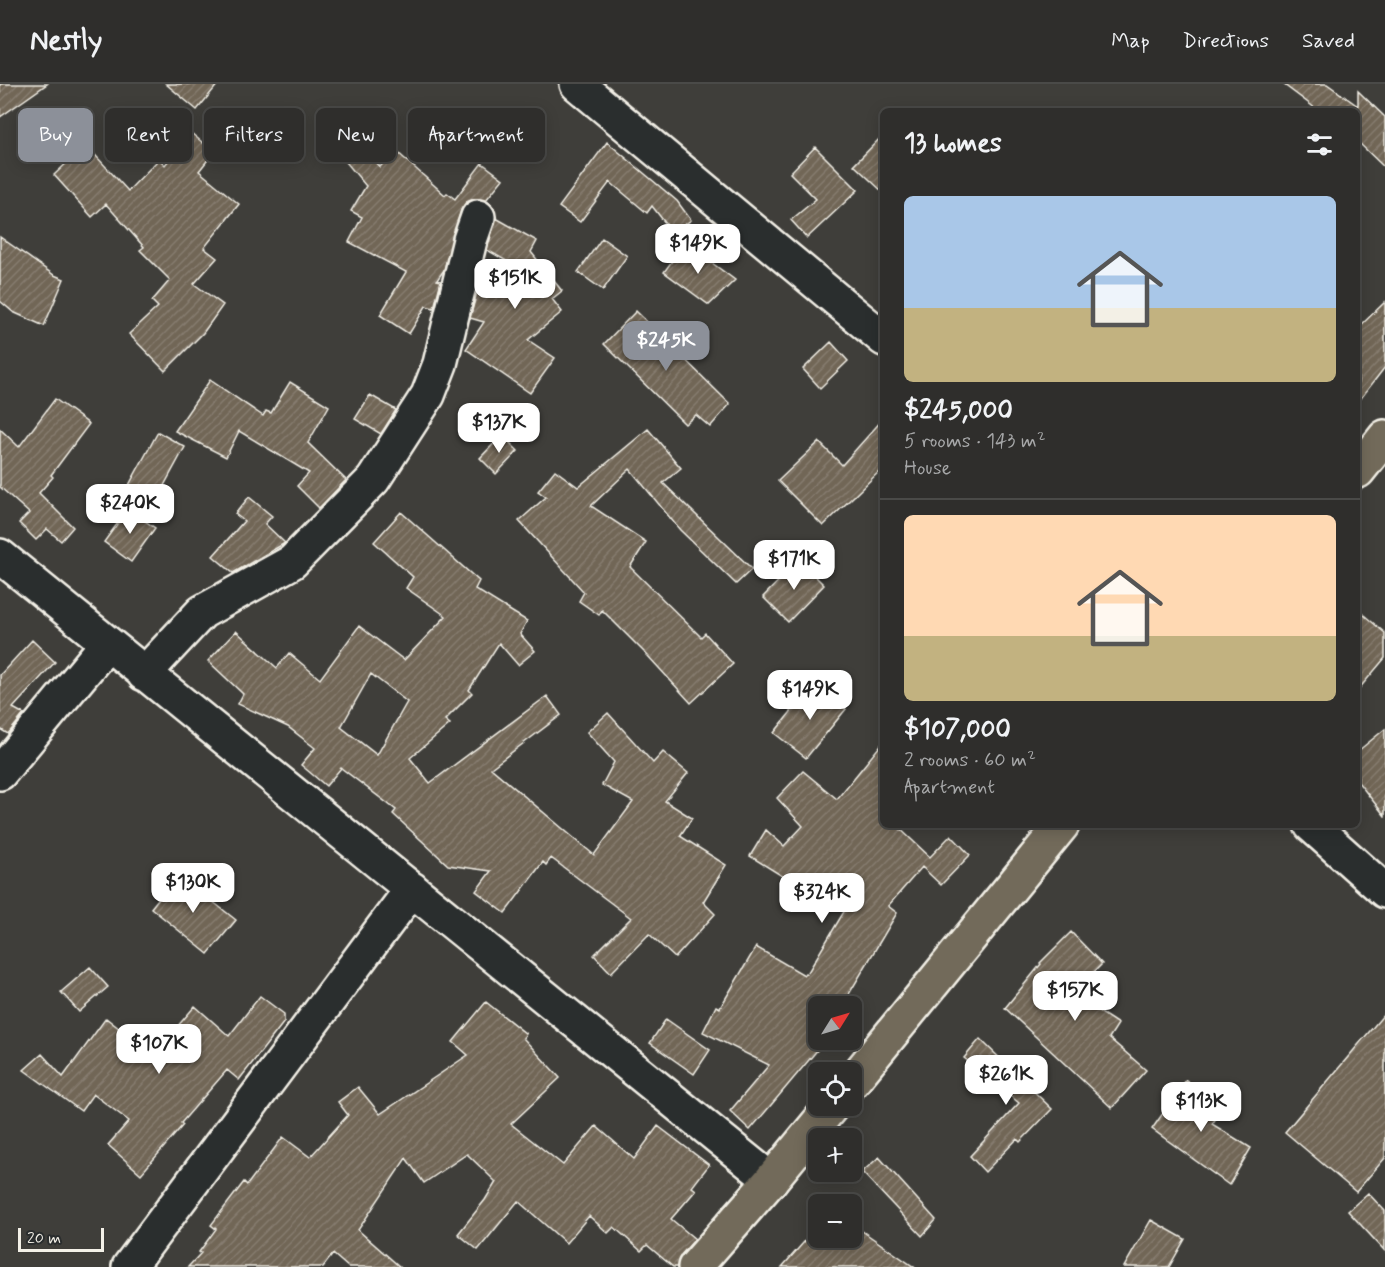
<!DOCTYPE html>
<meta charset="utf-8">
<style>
:root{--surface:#2f2e2c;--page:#3b3a38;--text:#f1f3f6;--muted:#a7a8a9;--line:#4a4a48;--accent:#8c9099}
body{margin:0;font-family:Mynerve,sans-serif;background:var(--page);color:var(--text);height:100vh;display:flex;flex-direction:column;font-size:22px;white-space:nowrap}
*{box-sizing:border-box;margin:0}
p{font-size:20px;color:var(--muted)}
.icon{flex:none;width:33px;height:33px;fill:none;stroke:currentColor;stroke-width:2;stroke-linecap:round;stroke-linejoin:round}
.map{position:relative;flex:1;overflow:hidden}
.details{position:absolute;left:880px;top:24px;width:480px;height:720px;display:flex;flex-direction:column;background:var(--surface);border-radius:9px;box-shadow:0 3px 15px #0003,0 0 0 2px var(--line)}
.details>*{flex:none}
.banner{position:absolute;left:18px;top:24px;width:570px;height:54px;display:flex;gap:12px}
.needle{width:39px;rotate:53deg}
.buttons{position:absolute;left:808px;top:912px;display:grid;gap:12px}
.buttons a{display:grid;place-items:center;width:54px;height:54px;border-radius:9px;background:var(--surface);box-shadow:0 3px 15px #0003,0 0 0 2px var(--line);font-size:30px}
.scale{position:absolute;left:18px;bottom:15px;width:86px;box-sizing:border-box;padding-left:6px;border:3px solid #f4f1e8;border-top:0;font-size:16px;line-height:21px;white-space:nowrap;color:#f4f1e8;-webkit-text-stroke:4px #2a2d2e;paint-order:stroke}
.price{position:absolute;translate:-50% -51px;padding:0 14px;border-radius:12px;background:#fff;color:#222;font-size:20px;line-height:39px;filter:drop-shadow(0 2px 3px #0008)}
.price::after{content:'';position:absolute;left:50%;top:36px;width:18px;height:14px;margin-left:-9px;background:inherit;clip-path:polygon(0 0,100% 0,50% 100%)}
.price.active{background:var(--accent);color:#fff}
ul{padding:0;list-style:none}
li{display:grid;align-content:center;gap:12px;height:318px;padding:0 24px}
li+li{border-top:2px solid var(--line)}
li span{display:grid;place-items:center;height:186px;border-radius:9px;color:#555}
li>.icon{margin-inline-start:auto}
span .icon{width:108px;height:108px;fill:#fffc;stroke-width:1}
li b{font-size:26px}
h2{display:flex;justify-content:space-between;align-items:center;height:72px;padding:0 24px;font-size:26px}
.pill{padding:0 21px;border-radius:9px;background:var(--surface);box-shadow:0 3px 15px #0003,0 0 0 2px var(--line);font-size:21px;line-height:54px}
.pill.active{background:var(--accent);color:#fff}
header{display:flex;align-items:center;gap:36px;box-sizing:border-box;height:84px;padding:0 30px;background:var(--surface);border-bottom:2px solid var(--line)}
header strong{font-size:28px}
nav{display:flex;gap:33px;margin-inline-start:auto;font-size:21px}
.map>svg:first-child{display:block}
.building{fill:url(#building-hatch);stroke:#f4f1e8;stroke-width:1.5;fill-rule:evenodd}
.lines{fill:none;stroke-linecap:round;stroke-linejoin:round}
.minor-casing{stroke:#f4f1e8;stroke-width:38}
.major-casing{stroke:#f4f1e8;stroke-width:38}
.minor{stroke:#2a2d2e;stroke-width:33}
.major{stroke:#726b5a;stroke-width:33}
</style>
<header>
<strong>Nestly</strong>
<nav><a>Map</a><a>Directions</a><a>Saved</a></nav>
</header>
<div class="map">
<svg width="1385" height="1183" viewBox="0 0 1385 1183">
<defs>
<pattern id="building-hatch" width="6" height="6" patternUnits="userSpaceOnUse" patternTransform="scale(1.5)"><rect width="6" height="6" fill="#716657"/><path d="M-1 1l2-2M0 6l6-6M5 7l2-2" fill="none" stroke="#867c6f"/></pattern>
</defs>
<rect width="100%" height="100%" fill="#3f3e3a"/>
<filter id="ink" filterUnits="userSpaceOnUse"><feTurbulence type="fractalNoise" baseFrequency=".0167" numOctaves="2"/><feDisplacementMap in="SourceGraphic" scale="12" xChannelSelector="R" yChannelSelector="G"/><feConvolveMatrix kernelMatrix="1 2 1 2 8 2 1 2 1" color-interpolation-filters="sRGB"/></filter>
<g filter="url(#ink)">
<path class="building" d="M0,0H47L0,33Z
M166,0H218L197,26Z
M1283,0H1327L1358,22V7L1385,33V84L1358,58V27H1319Z
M345,39L380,83L395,66L445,111L447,109L455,115L482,79L503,95L486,116L474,115L466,118L461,126L444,186L437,196L441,197L434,224L426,222L409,250L380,231L406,188L349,158L362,133L351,127L366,102L327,55Z
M191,49L214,68L199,87L239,120L204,164L217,174L194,200L223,221L203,249L165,287L129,250L158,223L152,217L170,196L140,166L144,163L106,120L92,133L54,91L86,61L128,107L159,75L165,81Z
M884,50V109L854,81Z
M607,58L677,117L691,136L673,149L652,122L647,129L610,98L580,138L559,123Z
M815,63L858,106L807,154L791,136L816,115L790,89Z
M496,134L537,157L531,168L562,207L552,215L562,228L528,256L555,274L530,309L466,265L484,238L470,234L477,208L512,180L487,166Z
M0,153L54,191L64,195L44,242L13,228L0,217Z
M602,154L627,172L603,206L578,188Z
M685,159L735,196L709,221L664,188Z
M1385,218V283L1358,318V244Z
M636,227L730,320L710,343L696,331L685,340L604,260Z
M831,258L848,277L820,304L803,285Z
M210,296L263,332L266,327L271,329L290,298L329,322L308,359L346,396L319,424L297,402L309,389L239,347L226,373L175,347Z
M370,311L396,326L381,350L355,335Z
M55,315L89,340L51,391L53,393L39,409L73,443L61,457L47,445L36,456L19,439L29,429L0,403V345L19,363Z
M884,334V383L823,442L778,397L819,358L842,381Z
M648,345L681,384L663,399L752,485L736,500L680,446L630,385L591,422L646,458L630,483L701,553L705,549L733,580L691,619L648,572L602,526L599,531L579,517L584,508L519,437L546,413L538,407L555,386L578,403Z
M158,348L185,363L149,429L122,414Z
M502,351L518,367L496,390L480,374Z
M249,413L272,432L265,440L285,459L233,489L213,472L244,437L235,430Z
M128,425L155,444L131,478L104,458Z
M401,428L479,497L475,505L527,537L520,550L535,567L518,581L499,559L469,606L472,609L445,636L450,640L410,674L430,699L547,612L561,631L491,684L594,771L633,718L602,701L614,678L587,648L608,629L653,679L663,668L688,689L665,717L692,734L680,752L726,781L703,818L715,830L675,874L649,850L611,889L594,871L631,834L551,774L546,781L543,778L505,829L476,807L491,787L448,781L393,730L396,726L341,684L326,702L301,681L315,664L288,643L238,620L243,610L208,577L236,547L277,584L289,569L320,595L359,542L404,576L446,532L406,504L413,493L374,458ZM371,590L407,618L377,671L341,643Z
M799,476L824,501L788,538L763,513Z
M1358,526L1385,549V574L1358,606Z
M32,556L55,578L13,624L24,630L8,650L0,645V591Z
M814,599L846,625L806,674L774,649Z
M1385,645V732L1358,698V667Z
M884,657V741H896L930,773L951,751L970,771L941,801L922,783L888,822L897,829L846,915L849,916L845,922H819V956H825L819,964L750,1046L730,1027L769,981L703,948L716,922L720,924L756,863L804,891L805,889L807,890L845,826L790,791L787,795L750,772L766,746L784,762L803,742L777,714L803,687L837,715Z
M178,790L236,836L208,870L151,824Z
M1071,848L1102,880L1072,910L1118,940L1109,954L1146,986L1112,1024L1005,924L1041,880L1040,879Z
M90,883L108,903L79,928L61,908Z
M260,912L284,930V938L239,996L227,986L181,1039L183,1041L141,1090L108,1061L129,1037L93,1010L81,1027L24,986L42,970L63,993L106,934L153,971L195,922L229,952Z
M486,918L526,950L523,954L560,994L511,1040L563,1081L596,1042L634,1075L658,1042L709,1081L692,1103L696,1106L671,1135L695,1155L681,1171L677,1183H673L647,1161L641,1167L614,1143L608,1149L589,1132L566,1159L518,1117L478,1166L458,1150L485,1116L496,1098L467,1070L424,1099L406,1074L358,1146L400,1183H348L333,1170L323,1183H188L201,1169L199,1168L216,1145L211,1141L244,1098L247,1101L283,1053L310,1073L348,1031L338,1018L358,1003L380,1030L468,971L453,958Z
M1385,929V1074L1356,1108L1285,1048Z
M666,935L710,966L694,990L650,959Z
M980,955L1052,1025L1020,1058L1017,1055L985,1088L970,1072L1019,1019L964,974Z
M1186,996L1224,1023L1212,1040L1251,1064L1229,1101L1152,1045Z
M879,1073L936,1136L922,1152L862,1088Z
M1368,1109L1385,1127V1167L1348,1127Z
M1151,1136L1185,1155L1169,1183H1124Z
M852,1140L914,1183H782L819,1141V1154H852Z"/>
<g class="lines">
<g class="minor-casing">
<path id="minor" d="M577,0L884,255
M0,472L771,1096
M144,590L202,528L292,478L373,396L428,311L440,280L470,156L478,133
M0,689L107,560
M1311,741L1385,807
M129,1183L412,805"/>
</g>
<g class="major-casing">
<path id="major" d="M1358,387L1385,353
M852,998L1062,741
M695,1183L771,1096L832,1022"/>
</g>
<use href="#minor" class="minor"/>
<use href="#major" class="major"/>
</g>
</g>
</svg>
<div class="buttons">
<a><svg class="needle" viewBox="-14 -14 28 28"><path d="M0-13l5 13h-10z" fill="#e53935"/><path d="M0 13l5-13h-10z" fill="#a7a8a9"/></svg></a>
<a><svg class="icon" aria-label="locate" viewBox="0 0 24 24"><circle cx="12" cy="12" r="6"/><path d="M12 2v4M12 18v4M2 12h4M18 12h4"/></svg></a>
<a>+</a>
<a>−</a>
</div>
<div class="scale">20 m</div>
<b class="price" style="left:698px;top:191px">$149K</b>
<b class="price" style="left:515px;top:226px">$151K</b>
<b class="price active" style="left:666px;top:288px">$245K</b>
<b class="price" style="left:499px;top:370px">$137K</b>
<b class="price" style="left:130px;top:451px">$240K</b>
<b class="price" style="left:794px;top:507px">$171K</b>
<b class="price" style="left:810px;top:637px">$149K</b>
<b class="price" style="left:193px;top:830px">$130K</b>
<b class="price" style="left:822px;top:840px">$324K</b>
<b class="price" style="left:1075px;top:938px">$157K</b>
<b class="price" style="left:159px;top:991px">$107K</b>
<b class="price" style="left:1006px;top:1022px">$261K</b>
<b class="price" style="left:1201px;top:1049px">$113K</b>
<div class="banner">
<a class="pill active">Buy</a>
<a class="pill">Rent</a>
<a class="pill">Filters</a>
<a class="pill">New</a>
<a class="pill">Apartment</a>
</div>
<section class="details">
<h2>13 homes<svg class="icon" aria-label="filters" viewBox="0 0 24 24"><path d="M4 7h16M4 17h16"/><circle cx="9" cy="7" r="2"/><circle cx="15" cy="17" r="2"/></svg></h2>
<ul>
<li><span style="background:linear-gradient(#a9c7e8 60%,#c2b280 0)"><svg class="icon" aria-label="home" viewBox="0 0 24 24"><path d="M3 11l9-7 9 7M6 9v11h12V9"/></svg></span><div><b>$245,000</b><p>5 rooms · 143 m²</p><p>House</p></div></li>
<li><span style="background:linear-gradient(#ffd9b3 65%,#c2b280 0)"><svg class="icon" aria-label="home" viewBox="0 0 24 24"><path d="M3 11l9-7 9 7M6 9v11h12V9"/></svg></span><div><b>$107,000</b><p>2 rooms · 60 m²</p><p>Apartment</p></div></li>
</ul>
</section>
</div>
